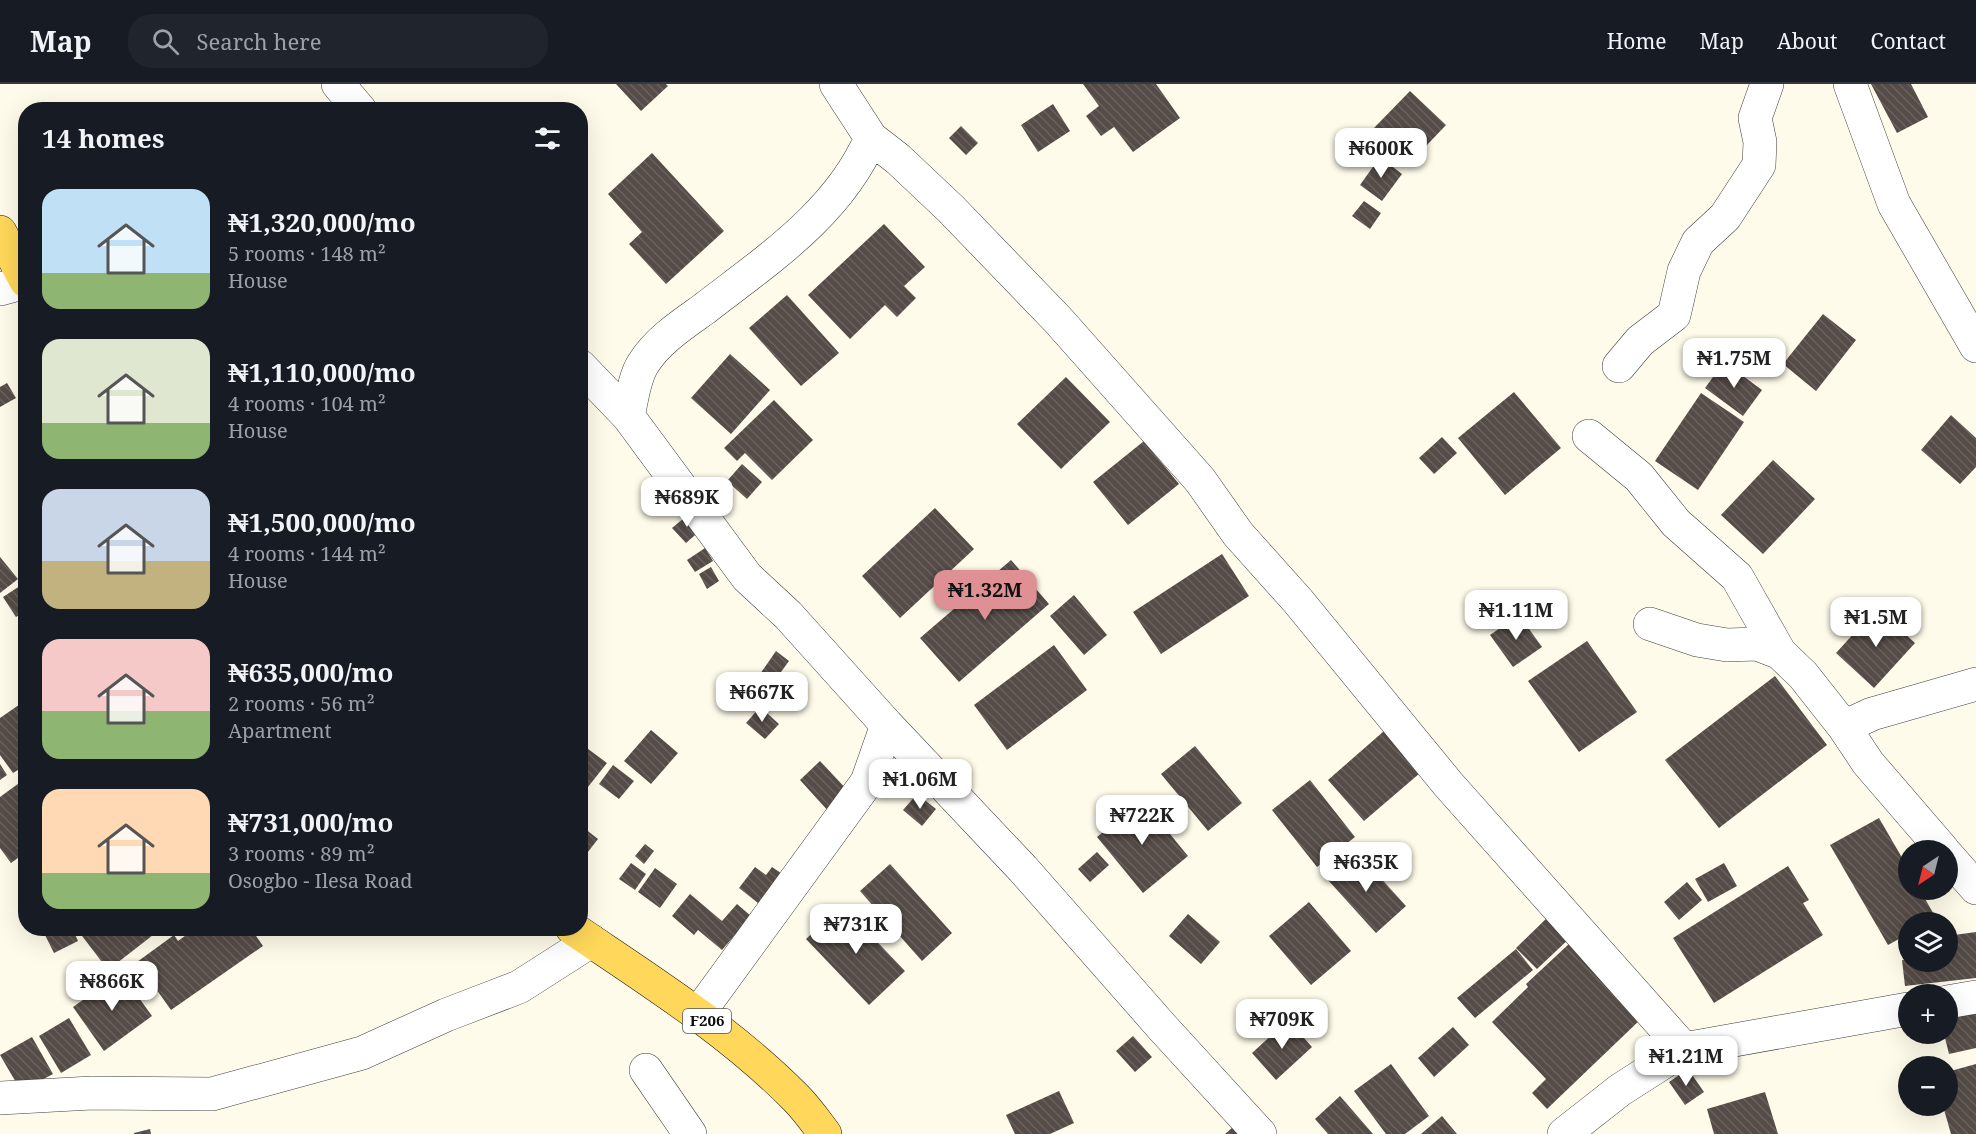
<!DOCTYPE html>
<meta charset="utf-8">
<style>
:root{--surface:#171b24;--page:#20242c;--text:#f1f3f6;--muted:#9ea1a6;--line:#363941;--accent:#df9095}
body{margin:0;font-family:"Noto Serif",serif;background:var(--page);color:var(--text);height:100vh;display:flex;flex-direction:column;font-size:22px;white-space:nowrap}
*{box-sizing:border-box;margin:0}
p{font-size:20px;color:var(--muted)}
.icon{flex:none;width:33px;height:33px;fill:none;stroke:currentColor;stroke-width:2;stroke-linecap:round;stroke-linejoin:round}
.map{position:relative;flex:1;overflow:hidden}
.drawer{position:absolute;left:18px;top:18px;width:570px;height:834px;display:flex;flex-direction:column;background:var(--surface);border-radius:24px;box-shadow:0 6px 24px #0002}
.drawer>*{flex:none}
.needle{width:39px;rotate:215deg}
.buttons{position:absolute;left:1898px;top:756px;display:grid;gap:12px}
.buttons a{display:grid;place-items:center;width:60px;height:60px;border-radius:50%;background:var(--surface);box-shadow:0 6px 24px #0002;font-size:30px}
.price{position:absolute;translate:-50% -51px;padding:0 14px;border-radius:12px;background:#fff;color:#222;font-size:20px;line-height:39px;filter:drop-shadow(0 2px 3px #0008)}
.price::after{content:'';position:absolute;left:50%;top:36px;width:18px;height:14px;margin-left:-9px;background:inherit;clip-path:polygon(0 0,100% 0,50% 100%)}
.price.on{background:var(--accent);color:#111}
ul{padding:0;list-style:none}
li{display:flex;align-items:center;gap:18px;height:150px;padding:0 24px}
li span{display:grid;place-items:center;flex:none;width:168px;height:120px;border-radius:18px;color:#555}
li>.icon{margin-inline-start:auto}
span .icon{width:72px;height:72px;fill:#fffc;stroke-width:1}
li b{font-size:26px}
h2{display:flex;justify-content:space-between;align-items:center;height:72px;padding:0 24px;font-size:26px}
header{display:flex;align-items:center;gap:36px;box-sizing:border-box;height:84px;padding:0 30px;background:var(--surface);border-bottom:2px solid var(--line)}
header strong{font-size:28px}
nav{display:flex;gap:33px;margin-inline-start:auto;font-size:21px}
.search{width:420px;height:54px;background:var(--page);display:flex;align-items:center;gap:15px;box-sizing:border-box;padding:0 21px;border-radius:24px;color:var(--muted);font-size:22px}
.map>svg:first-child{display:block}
.building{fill:url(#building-back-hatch)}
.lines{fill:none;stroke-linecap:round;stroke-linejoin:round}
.minor-casing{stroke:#3e3e3e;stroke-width:34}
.major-casing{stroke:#1c1c1c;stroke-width:34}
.minor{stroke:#fff;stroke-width:33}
.major{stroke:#ffd75a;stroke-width:33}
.labels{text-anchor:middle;stroke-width:6;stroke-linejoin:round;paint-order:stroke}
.shield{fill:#fff;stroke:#545454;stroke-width:1.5}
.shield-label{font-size:15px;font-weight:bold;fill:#0b0b0b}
</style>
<header>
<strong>Map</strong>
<div class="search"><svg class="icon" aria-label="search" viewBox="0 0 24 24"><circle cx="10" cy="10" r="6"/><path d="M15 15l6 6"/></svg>Search here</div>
<nav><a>Home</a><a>Map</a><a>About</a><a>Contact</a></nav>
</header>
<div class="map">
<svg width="1976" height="1050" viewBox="0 0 1976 1050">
<defs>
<pattern id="building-back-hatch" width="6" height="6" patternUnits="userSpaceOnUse" patternTransform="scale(1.5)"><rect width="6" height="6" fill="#554c47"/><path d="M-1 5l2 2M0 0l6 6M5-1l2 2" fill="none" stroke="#68615d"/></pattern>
</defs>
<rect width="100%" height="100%" fill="#fffbea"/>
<path class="building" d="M616,0H666L668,2L641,27Z
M1083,0H1156L1180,34L1133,68L1114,43L1101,52L1086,32L1099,22Z
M1871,0H1911L1928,33L1897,49Z
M1410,7L1446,41L1409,80L1373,45Z
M1053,20L1070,47L1038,68L1021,41Z
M961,42L978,59L966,71L949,54Z
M652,69L724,147L666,200L629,160L642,148L608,110Z
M1380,73L1402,90L1382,117L1360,101Z
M1364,117L1381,129L1370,145L1352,132Z
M884,140L925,183L904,202L916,214L897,233L885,221L850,255L808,211Z
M787,211L839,269L801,302L749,244Z
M1823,230L1856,256L1816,307L1783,280Z
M730,270L770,306L731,350L691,314Z
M1724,278L1762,306L1743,332L1705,304Z
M1066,293L1110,338L1061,385L1017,340Z
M7,299L16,314L0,323V303Z
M1514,308L1561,364L1505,411L1458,354Z
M1701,309L1744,338L1698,406L1655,377Z
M774,316L813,356L772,396L745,369L737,377L724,364Z
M1951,331L1976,354V383L1960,400L1921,366Z
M1442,353L1457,369L1434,390L1419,374Z
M1144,357L1179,400L1128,441L1093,398Z
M1773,376L1815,415L1763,470L1721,431Z
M742,380L762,398L747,415L727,397Z
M935,424L974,465L900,534L862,492Z
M689,430L702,445L686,459L672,444Z
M705,464L713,477L695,488L687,476Z
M1222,470L1249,512L1161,570L1133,528Z
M0,473L18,495L0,509Z
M1011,476L1049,520L959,598L920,554Z
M711,483L719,497L707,505L699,490Z
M26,498V527L16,533L3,513Z
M1074,511L1107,551L1084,571L1050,532Z
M1877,524L1915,559L1874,604L1836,569Z
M1519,531L1542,563L1513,583L1490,551Z
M1587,557L1637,628L1579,668L1528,597Z
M1054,561L1087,606L1007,666L974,621Z
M776,567L789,577L773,599L760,590Z
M1775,592L1827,661L1719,744L1665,676Z
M26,616V681L13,689L0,671V634Z
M760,623L779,640L765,655L746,639Z
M651,646L678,669L651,700L624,677Z
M1384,647L1420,689L1364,737L1328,696Z
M580,659L607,679L580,713Z
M1195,662L1242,719L1208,747L1161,690Z
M820,677L850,709L830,729L800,696Z
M0,680L7,691L0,696Z
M613,681L634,697L619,715L599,700Z
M26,694V768L11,779L0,764V713Z
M1310,696L1355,753L1317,783L1272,726Z
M917,710L936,725L922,742L903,726Z
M1142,716L1188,772L1143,809L1097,753Z
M1879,734L1908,784V806H1920L1936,834L1928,838H1908V850L1888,861L1830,761Z
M584,744L598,755L584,773L580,770V749Z
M645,760L654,767L644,780L635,772Z
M1097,768L1109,781L1090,798L1078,785Z
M1357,768L1406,822L1376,849L1327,795Z
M631,779L646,790L635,806L619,795Z
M1724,779L1737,802L1708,818L1695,795Z
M890,780L952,849L922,877L860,807Z
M1788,782L1809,816L1803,819L1823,851L1714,919L1673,854Z
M755,783L766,791L772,783L781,789L758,819L739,804Z
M655,784L677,800L660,824L638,808Z
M1687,798L1702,816L1679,836L1664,818Z
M690,810L722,837L737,820L751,832L722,866L698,846L694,851L672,832Z
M1309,818L1351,867L1311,901L1269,852Z
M842,821L905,887L869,921L806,855Z
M1188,830L1220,858L1201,880L1169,852Z
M1551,830L1572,852L1537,885L1516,864Z
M49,844H72L78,857L54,869L43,847Z
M76,844H162L108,886Z
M196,844H261L254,849L263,862L171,926L137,878L174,851L178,857Z
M1976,848V894L1905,902L1902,876L1947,878V871H1950L1947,852Z
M1570,859L1642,934L1547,1025L1532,1009L1546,995L1492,938L1528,903L1526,900Z
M1516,865L1533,886L1475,934L1457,914Z
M121,889L152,932L104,967L73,923Z
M1976,927V964L1949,970L1944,950H1947V934Z
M69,934L91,971L61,989L39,952Z
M1288,936L1312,963L1276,996L1252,969Z
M1453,943L1469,961L1434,993L1418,974Z
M1133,952L1152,973L1135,988L1116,967Z
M32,953L53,990L21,1007L0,971Z
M1391,980L1429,1032L1405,1050H1386L1354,1007Z
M1976,980V1050H1951L1943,1022H1947V988Z
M1688,985L1704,1008L1685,1021L1669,998Z
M1059,1007L1074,1039L1050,1050H1015L1006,1031Z
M1765,1008L1778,1050H1714L1707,1025Z
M1340,1012L1373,1050H1328L1315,1035Z
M1442,1032L1457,1050H1421Z
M1240,1037L1251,1050H1225Z
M150,1045L151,1050H134V1049Z"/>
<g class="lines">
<g class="minor-casing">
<path id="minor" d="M338,0L360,26
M836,0L871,54L898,75L951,125L1058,236L1200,396L1238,450L1298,517L1448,700L1684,965
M1850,0L1894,120L1976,262
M0,205L26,198
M580,282L628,332L747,493L788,531L887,641L1023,785L1162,943L1260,1050
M1619,282L1640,257L1674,231L1684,187L1698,158L1725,133L1759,81L1760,58L1755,34L1767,0
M628,332C632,316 634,294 643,280C657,257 683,240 704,225C767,176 838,130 871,54
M1589,352L1639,393L1676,439L1737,493L1780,569
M1650,540L1697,556L1727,561L1757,560L1780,569L1803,591L1844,643L1868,679L1943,766
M1844,643L1872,630L1976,600
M1947,771L1976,804
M1947,918L1976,913
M698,930L867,698L887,641
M646,986L690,1050
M0,1014L92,1009L212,1010L362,969L446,931L519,903L591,857
M1564,1050L1620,1006L1684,965L1908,925"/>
</g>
<g class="major-casing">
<path id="major" d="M0,148L26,197
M572,844C650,897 730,947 796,1014C807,1025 816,1038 825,1050"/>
</g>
<use href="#minor" class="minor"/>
<use href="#major" class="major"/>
</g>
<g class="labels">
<rect class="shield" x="683" y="925" width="48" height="24" rx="4.5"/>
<g class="shield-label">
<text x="707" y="942">F206</text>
</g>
</g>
</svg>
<div class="buttons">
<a><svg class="needle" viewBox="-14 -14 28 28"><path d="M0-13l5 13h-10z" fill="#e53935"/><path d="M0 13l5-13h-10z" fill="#9ea1a6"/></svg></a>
<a><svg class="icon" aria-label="layers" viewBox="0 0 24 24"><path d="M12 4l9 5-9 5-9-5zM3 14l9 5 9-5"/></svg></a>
<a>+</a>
<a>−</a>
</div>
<b class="price" style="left:1381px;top:95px">₦600K</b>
<b class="price" style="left:1734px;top:305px">₦1.75M</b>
<b class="price" style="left:687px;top:444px">₦689K</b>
<b class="price on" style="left:985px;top:537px">₦1.32M</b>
<b class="price" style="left:1516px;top:557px">₦1.11M</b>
<b class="price" style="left:1876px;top:564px">₦1.5M</b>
<b class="price" style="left:762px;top:639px">₦667K</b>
<b class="price" style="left:920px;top:726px">₦1.06M</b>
<b class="price" style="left:1142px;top:762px">₦722K</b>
<b class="price" style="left:1366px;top:809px">₦635K</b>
<b class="price" style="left:856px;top:871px">₦731K</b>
<b class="price" style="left:112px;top:928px">₦866K</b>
<b class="price" style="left:1282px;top:966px">₦709K</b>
<b class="price" style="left:1686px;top:1003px">₦1.21M</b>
<section class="drawer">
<h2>14 homes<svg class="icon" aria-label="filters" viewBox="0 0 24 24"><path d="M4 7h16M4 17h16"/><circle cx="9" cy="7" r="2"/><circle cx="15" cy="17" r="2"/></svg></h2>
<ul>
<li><span style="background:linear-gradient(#bfe0f5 70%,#8fb573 0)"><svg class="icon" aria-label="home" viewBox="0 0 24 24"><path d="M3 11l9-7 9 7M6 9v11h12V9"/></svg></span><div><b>₦1,320,000/mo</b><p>5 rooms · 148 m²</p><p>House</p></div></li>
<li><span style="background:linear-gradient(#dfe7d0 70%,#8fb573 0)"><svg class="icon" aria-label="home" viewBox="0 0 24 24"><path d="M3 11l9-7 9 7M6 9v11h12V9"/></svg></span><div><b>₦1,110,000/mo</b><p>4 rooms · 104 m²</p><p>House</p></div></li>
<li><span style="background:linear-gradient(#c9d6e8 60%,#c2b280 0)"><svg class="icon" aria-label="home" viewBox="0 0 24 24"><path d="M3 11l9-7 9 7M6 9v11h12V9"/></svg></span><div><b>₦1,500,000/mo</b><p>4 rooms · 144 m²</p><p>House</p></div></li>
<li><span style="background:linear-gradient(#f6c9c9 60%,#8fb573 0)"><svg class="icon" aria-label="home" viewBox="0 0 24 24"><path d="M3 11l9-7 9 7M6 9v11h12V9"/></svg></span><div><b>₦635,000/mo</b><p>2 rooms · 56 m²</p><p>Apartment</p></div></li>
<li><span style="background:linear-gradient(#ffd9b3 70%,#8fb573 0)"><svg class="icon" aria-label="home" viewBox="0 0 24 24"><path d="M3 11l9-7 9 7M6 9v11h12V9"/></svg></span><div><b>₦731,000/mo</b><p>3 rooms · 89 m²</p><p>Osogbo - Ilesa Road</p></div></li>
</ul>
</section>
</div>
